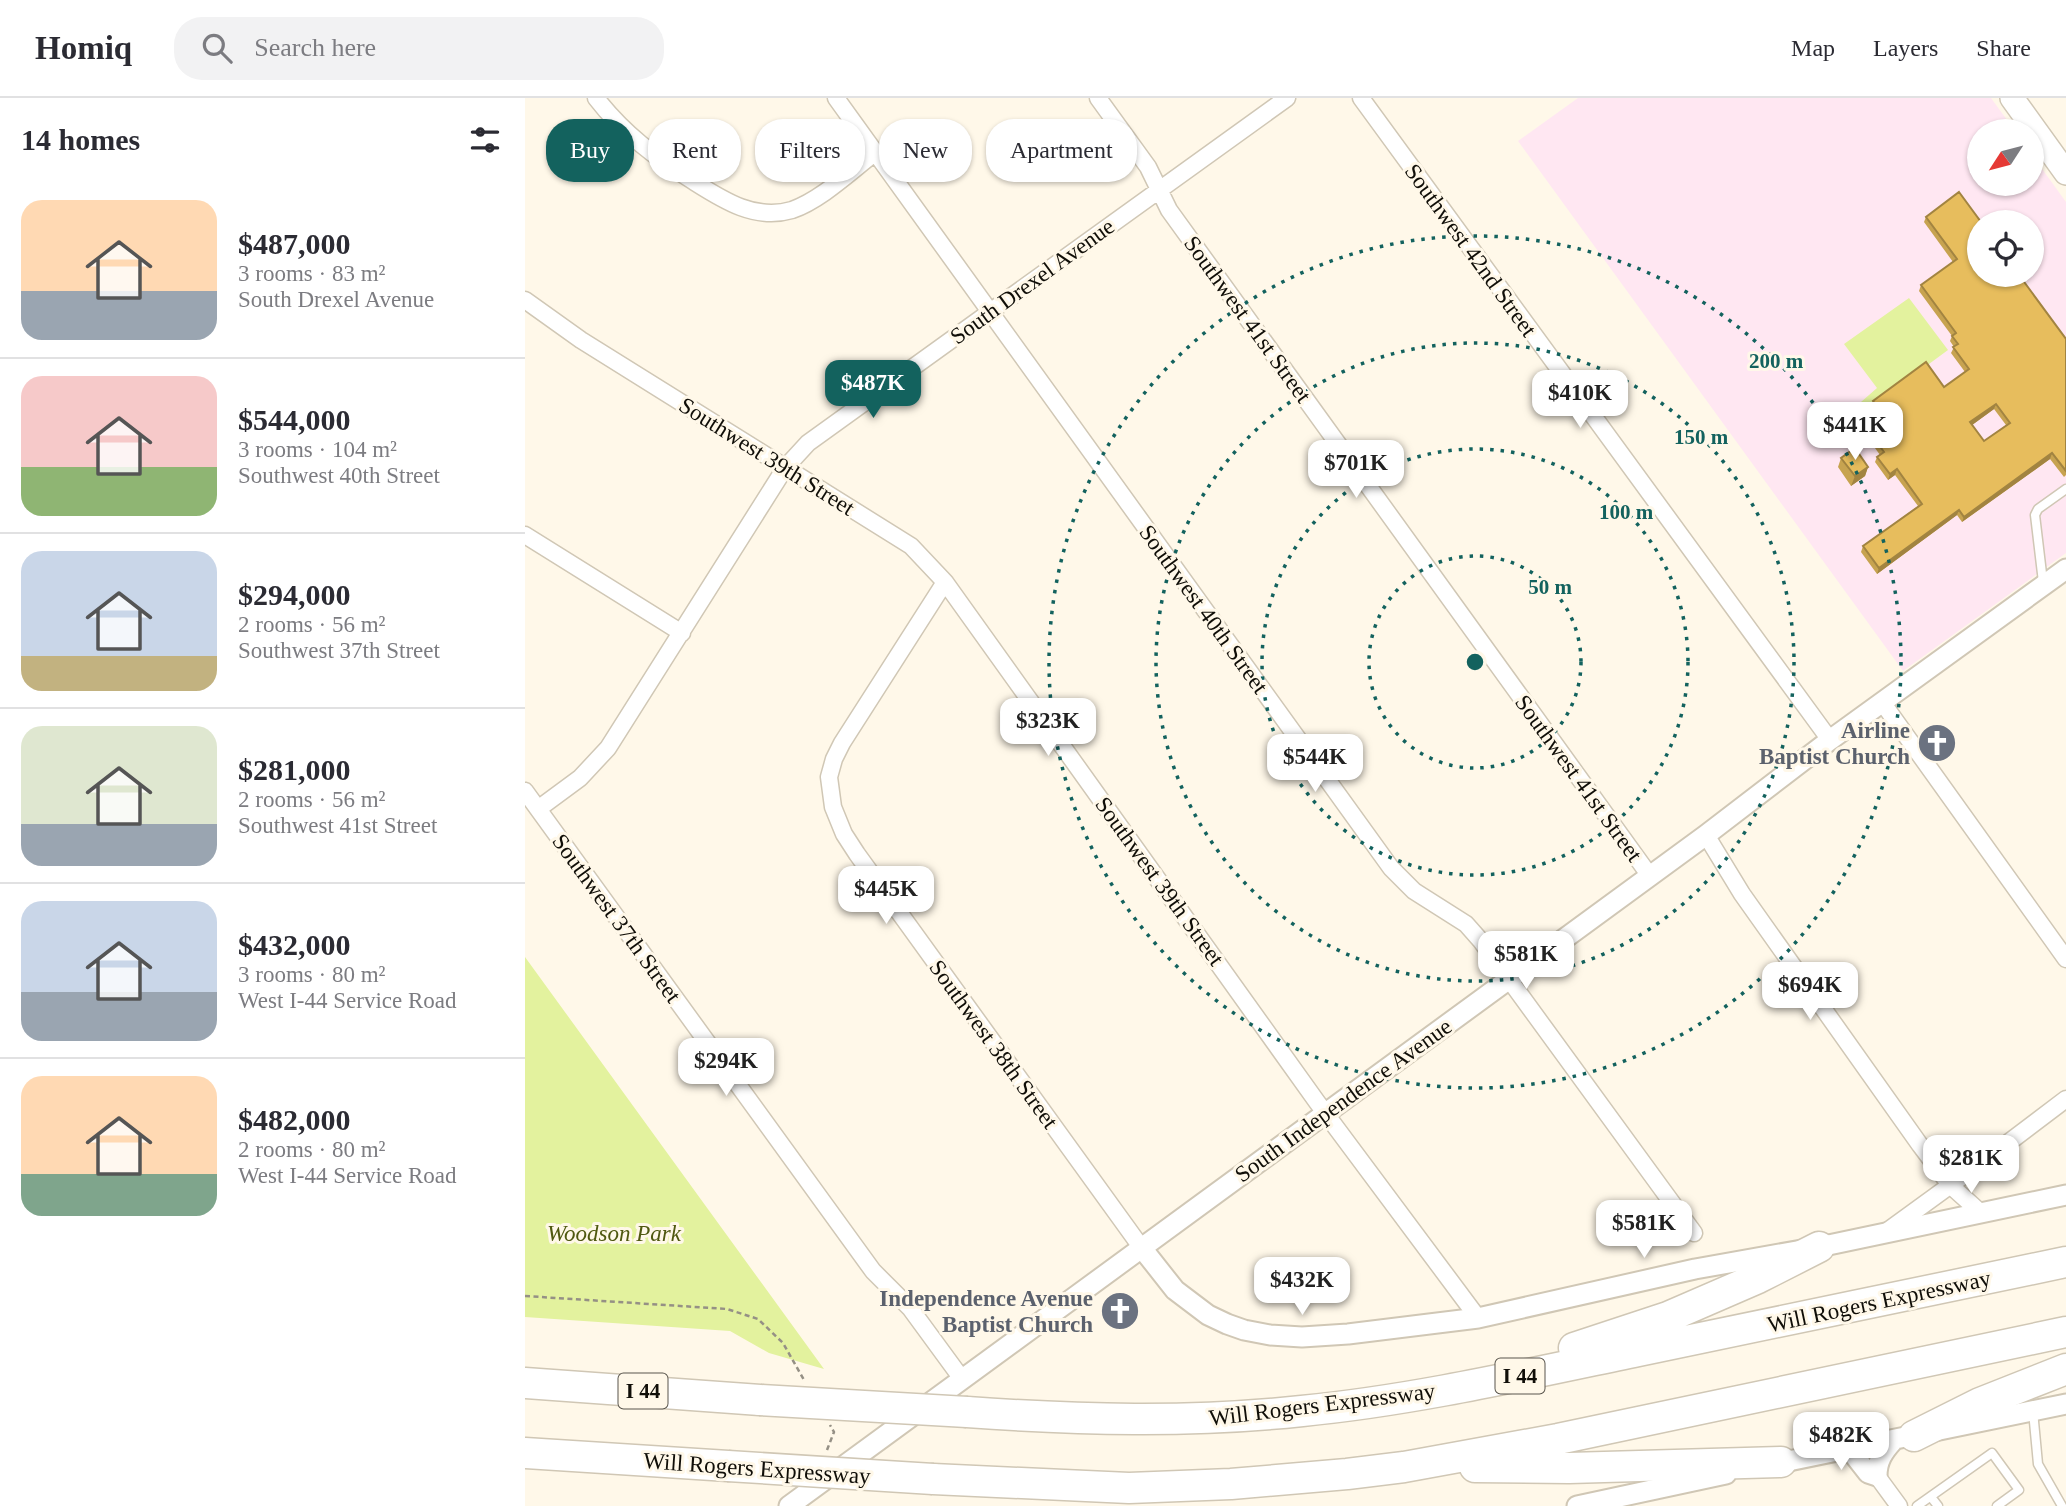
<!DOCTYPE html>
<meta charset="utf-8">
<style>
:root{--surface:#fff;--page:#f2f2f3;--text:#2b2b33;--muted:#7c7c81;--line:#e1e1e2;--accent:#13625e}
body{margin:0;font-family:"Times New Roman",serif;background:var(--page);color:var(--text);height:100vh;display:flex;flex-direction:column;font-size:26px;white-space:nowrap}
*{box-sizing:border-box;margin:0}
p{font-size:23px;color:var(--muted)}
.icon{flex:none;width:38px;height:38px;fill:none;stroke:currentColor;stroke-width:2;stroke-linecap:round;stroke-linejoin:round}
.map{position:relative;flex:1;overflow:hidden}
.drawer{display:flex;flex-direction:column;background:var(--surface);width:525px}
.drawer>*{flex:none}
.top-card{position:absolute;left:21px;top:21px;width:665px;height:63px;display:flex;gap:14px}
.needle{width:46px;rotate:234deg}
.controls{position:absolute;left:1442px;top:21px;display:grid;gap:14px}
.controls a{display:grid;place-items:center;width:77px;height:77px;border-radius:50%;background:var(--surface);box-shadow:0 2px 5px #0004;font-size:35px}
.price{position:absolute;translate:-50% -60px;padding:0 16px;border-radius:14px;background:#fff;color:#222;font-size:23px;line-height:46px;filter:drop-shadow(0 2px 4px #0008)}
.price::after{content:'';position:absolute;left:50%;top:42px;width:21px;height:16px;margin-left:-10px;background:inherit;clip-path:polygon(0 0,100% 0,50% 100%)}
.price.current{background:var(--accent);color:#fff}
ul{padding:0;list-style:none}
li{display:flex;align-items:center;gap:21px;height:175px;padding:0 21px}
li+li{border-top:2px solid var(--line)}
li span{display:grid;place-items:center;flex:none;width:196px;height:140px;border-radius:21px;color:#555}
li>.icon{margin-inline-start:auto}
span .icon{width:84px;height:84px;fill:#fffc;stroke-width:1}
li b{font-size:30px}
h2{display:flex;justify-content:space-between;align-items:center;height:84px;padding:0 21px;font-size:30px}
.chip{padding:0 24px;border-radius:28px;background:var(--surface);box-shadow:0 2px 5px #0004;font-size:24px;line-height:63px}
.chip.current{background:var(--accent);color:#fff}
header{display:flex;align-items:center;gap:42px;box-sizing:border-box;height:98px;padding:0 35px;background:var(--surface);border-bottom:2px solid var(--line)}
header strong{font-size:33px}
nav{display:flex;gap:38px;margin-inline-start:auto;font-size:24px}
.search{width:490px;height:63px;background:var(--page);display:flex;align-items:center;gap:18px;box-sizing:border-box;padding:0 24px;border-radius:28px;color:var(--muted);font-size:26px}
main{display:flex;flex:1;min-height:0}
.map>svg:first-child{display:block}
.education{fill:#ffe7f2;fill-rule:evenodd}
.green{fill:#e3f29e}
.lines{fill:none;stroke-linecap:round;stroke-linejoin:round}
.service-casing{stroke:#d0c7b5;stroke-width:11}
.minor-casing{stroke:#d0c7b5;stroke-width:19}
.tertiary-casing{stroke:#d0c7b5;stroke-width:23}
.secondary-casing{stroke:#d0c7b5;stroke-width:26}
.motorway-casing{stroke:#d0c7b5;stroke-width:33}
.path{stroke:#959085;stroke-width:2.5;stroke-dasharray:5 3.5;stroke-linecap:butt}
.service{stroke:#fff;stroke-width:8}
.minor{stroke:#fff;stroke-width:16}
.tertiary{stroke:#fff;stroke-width:19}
.secondary{stroke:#fff;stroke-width:23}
.motorway{stroke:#fff;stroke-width:30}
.motorway-bridge-casing{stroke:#d0c7b5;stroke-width:33;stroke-linecap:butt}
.motorway-bridge{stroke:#fff;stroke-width:30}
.wall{fill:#c7a350;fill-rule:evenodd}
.shaded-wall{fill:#a28441}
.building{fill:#e7bd5d;stroke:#a28441;stroke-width:2;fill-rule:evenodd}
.ring{fill:none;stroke:#13625e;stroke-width:3.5;stroke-dasharray:3.5 7}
.labels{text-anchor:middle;stroke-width:6;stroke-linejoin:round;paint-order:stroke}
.shield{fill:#fff8e9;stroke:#58544c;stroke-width:2}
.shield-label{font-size:21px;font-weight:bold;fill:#100e08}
.street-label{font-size:23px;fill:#100e08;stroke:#fff8e9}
.worship-label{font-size:23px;font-weight:bold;fill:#5b616d;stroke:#fff8e9;text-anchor:end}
.park-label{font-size:23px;font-style:italic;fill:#4f5810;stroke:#fff8e9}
.centre{fill:#13625e;stroke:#fff8e9;stroke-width:3.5}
.ring-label{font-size:21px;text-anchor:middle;font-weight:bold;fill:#13625e;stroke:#fff8e9;stroke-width:6;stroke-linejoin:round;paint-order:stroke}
</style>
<header>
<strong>Homiq</strong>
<div class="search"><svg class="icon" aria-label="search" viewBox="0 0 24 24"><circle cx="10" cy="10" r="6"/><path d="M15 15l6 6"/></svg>Search here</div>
<nav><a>Map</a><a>Layers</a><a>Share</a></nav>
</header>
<main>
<section class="drawer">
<h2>14 homes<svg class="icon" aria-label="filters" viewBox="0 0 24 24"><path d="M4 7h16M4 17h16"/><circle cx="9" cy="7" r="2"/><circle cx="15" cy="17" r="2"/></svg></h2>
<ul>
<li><span style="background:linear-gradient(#ffd9b3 65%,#9aa5b1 0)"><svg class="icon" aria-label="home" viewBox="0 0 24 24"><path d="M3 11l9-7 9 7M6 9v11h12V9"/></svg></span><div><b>$487,000</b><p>3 rooms · 83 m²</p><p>South Drexel Avenue</p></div></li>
<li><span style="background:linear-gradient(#f6c9c9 65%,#8fb573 0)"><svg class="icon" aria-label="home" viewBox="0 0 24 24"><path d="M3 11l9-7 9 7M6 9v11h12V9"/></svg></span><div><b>$544,000</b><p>3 rooms · 104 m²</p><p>Southwest 40th Street</p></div></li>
<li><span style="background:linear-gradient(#c9d6e8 75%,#c2b280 0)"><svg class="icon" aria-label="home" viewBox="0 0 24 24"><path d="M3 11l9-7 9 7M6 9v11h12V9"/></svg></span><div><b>$294,000</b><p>2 rooms · 56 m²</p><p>Southwest 37th Street</p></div></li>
<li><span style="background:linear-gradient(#dfe7d0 70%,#9aa5b1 0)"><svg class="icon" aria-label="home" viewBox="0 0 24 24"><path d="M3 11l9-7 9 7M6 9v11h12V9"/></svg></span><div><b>$281,000</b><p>2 rooms · 56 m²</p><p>Southwest 41st Street</p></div></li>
<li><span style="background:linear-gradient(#c9d6e8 65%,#9aa5b1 0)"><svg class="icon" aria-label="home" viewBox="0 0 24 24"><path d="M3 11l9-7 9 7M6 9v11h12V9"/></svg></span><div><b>$432,000</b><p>3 rooms · 80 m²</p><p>West I-44 Service Road</p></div></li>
<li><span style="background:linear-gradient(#ffd9b3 70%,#7fa58c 0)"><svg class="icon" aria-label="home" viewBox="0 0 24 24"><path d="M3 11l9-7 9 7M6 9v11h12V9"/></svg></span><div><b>$482,000</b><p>2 rooms · 80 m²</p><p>West I-44 Service Road</p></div></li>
</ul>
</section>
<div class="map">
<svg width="1541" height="1408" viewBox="0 0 1541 1408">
<rect width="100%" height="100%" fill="#fff8e9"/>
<path class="education" d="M1053,0H1466L1490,33H1454V86H1507V57L1541,104V455L1378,573L993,43ZM1454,124H1507V177H1454Z"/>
<path class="green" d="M1384,200L1423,252L1325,324L1320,318L1352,290L1319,246Z
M0,859L299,1271L244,1255L205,1233L0,1219Z"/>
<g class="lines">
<g class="service-casing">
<path id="service" d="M1518,484L1510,417L1513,411L1541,391
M1508,1313L1513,1366L1537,1408
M1406,1399L1413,1408
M1392,1408L1467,1355L1494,1392L1472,1408"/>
</g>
<g class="minor-casing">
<path id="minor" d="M71,0C98,35 131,60 168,83C198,102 230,123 267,112C296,102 326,73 351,54
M311,0L866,770L889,793L941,826L956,843L1169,1135
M573,0L623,69L644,112L1125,778
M836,0L1305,642
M0,202L56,242L386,448L420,484L792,1004L953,1220
M0,437L157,535
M420,484L317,645L309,661L304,679L308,709L319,736L332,756L616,1149
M1357,604L1541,861
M0,693L348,1173L385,1210L437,1281
M13,711L55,680L83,650L260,370L283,345L762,0
M1181,737L1217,796L1395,1047L1425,1087L1456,1115
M1361,1134L1471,1054L1541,1001
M1352,1378L1374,1408"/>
</g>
<g class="tertiary-casing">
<path id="tertiary" d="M616,1149L650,1192L683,1217L702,1226L719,1232L745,1237L777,1239L823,1236L953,1220L1170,1171L1294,1149L1541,1097
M1325,1352L1343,1375L1352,1378C1352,1363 1358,1354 1368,1343
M1244,1367L1541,1306
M264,1408L1181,737L1305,642L1541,471
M1052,1408L1201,1376"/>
</g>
<g class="secondary-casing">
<path id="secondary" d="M1487,0L1541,75"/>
</g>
<g class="motorway-casing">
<path id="motorway" d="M1049,1250L1143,1219L1233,1180L1294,1149
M0,1285L235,1302
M442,1314C554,1322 665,1325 777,1313C890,1302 1002,1276 1113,1253C1256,1223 1398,1194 1541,1164
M1389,1338L1455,1305L1541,1271
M0,1355L203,1368
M950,1369L1044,1370L1256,1364
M408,1381L604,1390L706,1386L822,1376L879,1369L1033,1341L1541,1234"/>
</g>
<path class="path" d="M0,1198L202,1211L233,1221L258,1245L279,1282
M302,1352L309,1334L305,1327"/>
<use href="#service" class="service"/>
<use href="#minor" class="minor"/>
<use href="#tertiary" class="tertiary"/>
<use href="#secondary" class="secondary"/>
<use href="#motorway" class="motorway"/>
<g class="motorway-bridge-casing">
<path id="motorway-bridge" d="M235,1302L442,1314
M203,1368L408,1381"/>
</g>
<use href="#motorway-bridge" class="motorway-bridge"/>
</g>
<path class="wall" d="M1401,119L1541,241V377L1539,379L1525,361L1437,424L1432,417L1352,476L1336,454L1338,448L1393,408L1370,377L1363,382L1350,364L1352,359L1355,357L1332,325L1334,320L1347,310L1346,309L1348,303L1419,289L1440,274L1426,255L1429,249L1425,243L1427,238L1394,193L1396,187L1428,164L1399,124ZM1469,311L1481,327L1459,343L1447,327Z
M1316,360L1343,369L1340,378L1326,388L1313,369Z"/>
<path class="shaded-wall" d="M1471,306L1469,311L1443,330L1445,324Z
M1527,355L1525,361L1437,424L1439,419Z
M1343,369L1340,378L1326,388L1330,378Z
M1372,371L1370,377L1363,382L1365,376Z
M1434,412L1432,417L1352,476L1354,470Z"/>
<path class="building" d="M1434,94L1456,124H1454V177H1494L1541,241V373L1527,355L1439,419L1434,412L1354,470L1338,448L1397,406L1372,371L1365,376L1352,359L1359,354L1334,320L1351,307L1348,303L1401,264L1419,289L1444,271L1428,249L1433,246L1427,238L1431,235L1396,187L1432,161L1401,119ZM1471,306L1485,325L1459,343L1445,324Z
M1330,350L1343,369L1330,378L1316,360Z"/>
<g class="ring">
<circle cx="950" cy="564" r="106"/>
<circle cx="950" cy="564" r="213"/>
<circle cx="950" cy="564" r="319"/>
<circle cx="950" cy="564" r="426"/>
</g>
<defs>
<g id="church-disc" transform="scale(2.0125)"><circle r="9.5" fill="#6b7280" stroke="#fff8e9"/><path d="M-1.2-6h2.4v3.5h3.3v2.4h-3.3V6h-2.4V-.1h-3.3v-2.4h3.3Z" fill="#fff"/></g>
</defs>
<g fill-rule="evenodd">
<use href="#church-disc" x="1412" y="645"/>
<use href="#church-disc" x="595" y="1213"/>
</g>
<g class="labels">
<g class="shield">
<rect x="970.5" y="1260.5" width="49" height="35" rx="5"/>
<rect x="93.5" y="1275.5" width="49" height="35" rx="5"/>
</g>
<g class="shield-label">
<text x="995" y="1285">I 44</text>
<text x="118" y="1300">I 44</text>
</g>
<g class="street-label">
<text transform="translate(946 152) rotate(54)" y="8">Southwest 42nd Street</text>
<text transform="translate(507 183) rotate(-36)" y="8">South Drexel Avenue</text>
<text transform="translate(723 221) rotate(54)" y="8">Southwest 41st Street</text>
<text transform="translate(242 358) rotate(32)" y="8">Southwest 39th Street</text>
<text transform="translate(679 511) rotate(54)" y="8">Southwest 40th Street</text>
<text transform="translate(1054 680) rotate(54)" y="8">Southwest 41st Street</text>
<text transform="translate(635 783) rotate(54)" y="8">Southwest 39th Street</text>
<text transform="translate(92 820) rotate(54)" y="8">Southwest 37th Street</text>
<text transform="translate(469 946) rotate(54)" y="8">Southwest 38th Street</text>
<text transform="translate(818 1002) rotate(-36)" y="8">South Independence Avenue</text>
<text transform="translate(1354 1203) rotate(-12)" y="8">Will Rogers Expressway</text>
<text transform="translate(797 1306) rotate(-7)" y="8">Will Rogers Expressway</text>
<text transform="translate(232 1370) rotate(4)" y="8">Will Rogers Expressway</text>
</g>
<g class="worship-label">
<text x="1385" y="640">Airline<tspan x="1385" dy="26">Baptist Church</tspan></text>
<text x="568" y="1208">Independence Avenue<tspan x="568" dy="26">Baptist Church</tspan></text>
</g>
<g class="park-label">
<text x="89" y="1143">Woodson Park</text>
</g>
</g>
<circle cx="950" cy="564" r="10" class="centre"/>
<g class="ring-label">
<text x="1251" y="270">200 m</text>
<text x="1176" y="346">150 m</text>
<text x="1101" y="421">100 m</text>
<text x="1025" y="496">50 m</text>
</g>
</svg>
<div class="controls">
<a><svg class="needle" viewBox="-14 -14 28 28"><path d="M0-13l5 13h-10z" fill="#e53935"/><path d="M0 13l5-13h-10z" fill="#7c7c81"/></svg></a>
<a><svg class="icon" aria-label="locate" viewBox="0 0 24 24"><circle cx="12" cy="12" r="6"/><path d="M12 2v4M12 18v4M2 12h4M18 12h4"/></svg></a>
</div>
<b class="price current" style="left:348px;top:322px">$487K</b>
<b class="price" style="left:1055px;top:332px">$410K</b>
<b class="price" style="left:1330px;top:364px">$441K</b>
<b class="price" style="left:831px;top:402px">$701K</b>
<b class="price" style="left:523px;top:660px">$323K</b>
<b class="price" style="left:790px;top:696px">$544K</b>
<b class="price" style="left:361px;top:828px">$445K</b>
<b class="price" style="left:1001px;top:893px">$581K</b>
<b class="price" style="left:1285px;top:924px">$694K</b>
<b class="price" style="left:201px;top:1000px">$294K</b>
<b class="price" style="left:1446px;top:1097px">$281K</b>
<b class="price" style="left:1119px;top:1162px">$581K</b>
<b class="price" style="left:777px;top:1219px">$432K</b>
<b class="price" style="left:1316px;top:1374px">$482K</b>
<div class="top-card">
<a class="chip current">Buy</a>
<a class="chip">Rent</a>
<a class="chip">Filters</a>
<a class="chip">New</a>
<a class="chip">Apartment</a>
</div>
</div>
</main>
